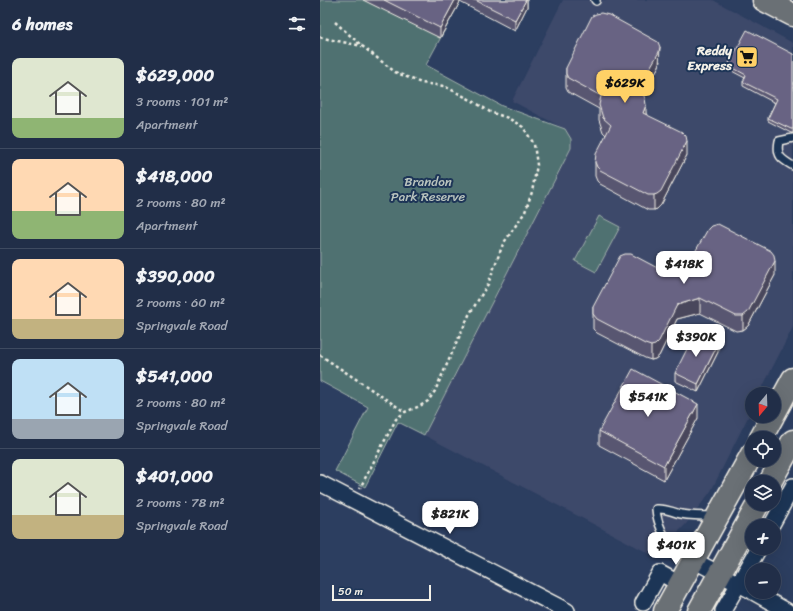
<!DOCTYPE html>
<meta charset="utf-8">
<style>
:root{--surface:#212e48;--page:#29364f;--text:#f1f3f6;--muted:#a2a8b4;--line:#3e4a60;--accent:#ffd166}
body{margin:0;font-family:Sriracha,sans-serif;background:var(--page);color:var(--text);height:100vh;display:flex;flex-direction:column;font-size:15px;white-space:nowrap}
*{box-sizing:border-box;margin:0}
p{font-size:13px;color:var(--muted)}
.icon{flex:none;width:22px;height:22px;fill:none;stroke:currentColor;stroke-width:2;stroke-linecap:round;stroke-linejoin:round}
.map{position:relative;flex:1;overflow:hidden}
.panel{display:flex;flex-direction:column;background:var(--surface);width:320px}
.panel>*{flex:none}
.needle{width:26px;rotate:199deg}
.tools{position:absolute;left:425px;top:387px;display:grid;gap:8px}
.tools a{display:grid;place-items:center;width:36px;height:36px;border-radius:50%;background:var(--surface);box-shadow:0 4px 16px #0002,0 0 0 1px var(--line);font-size:20px}
.scale{position:absolute;left:12px;bottom:10px;width:99px;box-sizing:border-box;padding-left:4px;border:2px solid #f4f1e8;border-top:0;font-size:11px;line-height:14px;white-space:nowrap;color:#f4f1e8;-webkit-text-stroke:3px #1d3557;paint-order:stroke}
.price{position:absolute;translate:-50% -34px;padding:0 9px;border-radius:8px;background:#fff;color:#222;font-size:13px;line-height:26px;filter:drop-shadow(0 1px 2px #0008)}
.price::after{content:'';position:absolute;left:50%;top:24px;width:12px;height:9px;margin-left:-6px;background:inherit;clip-path:polygon(0 0,100% 0,50% 100%)}
.price.selected{background:var(--accent);color:#111}
ul{padding:0;list-style:none}
li{display:flex;align-items:center;gap:12px;height:100px;padding:0 12px}
li+li{border-top:1px solid var(--line)}
li span{display:grid;place-items:center;flex:none;width:112px;height:80px;border-radius:8px;color:#555}
li>.icon{margin-inline-start:auto}
span .icon{width:48px;height:48px;fill:#fffc;stroke-width:1}
li b{font-size:17px}
h2{display:flex;justify-content:space-between;align-items:center;height:48px;padding:0 12px;font-size:17px}
main{display:flex;flex:1;min-height:0}
.map>svg:first-child{display:block}
.built{fill:#3e496a}
.green{fill:#4f7171;stroke:#a2b1ac}
.lines{fill:none;stroke-linecap:round;stroke-linejoin:round}
.service-casing{stroke:#f4f1e8;stroke-width:10}
.minor-casing{stroke:#f4f1e8;stroke-width:18}
.primary-casing{stroke:#f4f1e8;stroke-width:25}
.trunk-casing{stroke:#f4f1e8;stroke-width:25}
.path{stroke:#f4f1e8;stroke-width:2.5;stroke-dasharray:3 3;stroke-linecap:butt}
.service{stroke:#1d3557;stroke-width:7}
.minor{stroke:#1d3557;stroke-width:15}
.primary{stroke:#6b6f75;stroke-width:22}
.trunk{stroke:#6b6f75;stroke-width:22}
.wall{fill:#595671;stroke:#f4f1e8}
.shaded-wall{fill:#49465c;stroke:#f4f1e8}
.building{fill:#686483;stroke:#f4f1e8}
.labels{text-anchor:middle;stroke-width:4;stroke-linejoin:round;paint-order:stroke}
.poi-label{font-size:13px;font-weight:bold;fill:#f4f1e8;stroke:#1d3557;text-anchor:end}
.park-label{font-size:13px;fill:#bac4be;stroke:#1d3557}
</style>
<main>
<section class="panel">
<h2>6 homes<svg class="icon" aria-label="filters" viewBox="0 0 24 24"><path d="M4 7h16M4 17h16"/><circle cx="9" cy="7" r="2"/><circle cx="15" cy="17" r="2"/></svg></h2>
<ul>
<li><span style="background:linear-gradient(#dfe7d0 75%,#8fb573 0)"><svg class="icon" aria-label="home" viewBox="0 0 24 24"><path d="M3 11l9-7 9 7M6 9v11h12V9"/></svg></span><div><b>$629,000</b><p>3 rooms · 101 m²</p><p>Apartment</p></div></li>
<li><span style="background:linear-gradient(#ffd9b3 65%,#8fb573 0)"><svg class="icon" aria-label="home" viewBox="0 0 24 24"><path d="M3 11l9-7 9 7M6 9v11h12V9"/></svg></span><div><b>$418,000</b><p>2 rooms · 80 m²</p><p>Apartment</p></div></li>
<li><span style="background:linear-gradient(#ffd9b3 75%,#c2b280 0)"><svg class="icon" aria-label="home" viewBox="0 0 24 24"><path d="M3 11l9-7 9 7M6 9v11h12V9"/></svg></span><div><b>$390,000</b><p>2 rooms · 60 m²</p><p>Springvale Road</p></div></li>
<li><span style="background:linear-gradient(#bfe0f5 75%,#9aa5b1 0)"><svg class="icon" aria-label="home" viewBox="0 0 24 24"><path d="M3 11l9-7 9 7M6 9v11h12V9"/></svg></span><div><b>$541,000</b><p>2 rooms · 80 m²</p><p>Springvale Road</p></div></li>
<li><span style="background:linear-gradient(#dfe7d0 70%,#c2b280 0)"><svg class="icon" aria-label="home" viewBox="0 0 24 24"><path d="M3 11l9-7 9 7M6 9v11h12V9"/></svg></span><div><b>$401,000</b><p>2 rooms · 78 m²</p><p>Springvale Road</p></div></li>
</ul>
</section>
<div class="map">
<svg width="473" height="611" viewBox="0 0 473 611">
<rect width="100%" height="100%" fill="#2c3e60"/>
<filter id="ink" filterUnits="userSpaceOnUse"><feTurbulence type="fractalNoise" baseFrequency=".025" numOctaves="2"/><feDisplacementMap in="SourceGraphic" scale="8" xChannelSelector="R" yChannelSelector="G"/><feConvolveMatrix kernelMatrix="1 2 1 2 8 2 1 2 1" color-interpolation-filters="sRGB"/></filter>
<g filter="url(#ink)">
<path class="built" d="M243,0H393L473,43V327L439,394H432V409L391,491L366,524L334,556L104,435L251,148L245,129L192,101Z"/>
<path class="green" d="M0,0H141L106,65L182,106L245,129L251,139V148L104,435L78,422L45,487L15,471L48,407L0,381Z
M279,216L300,227L276,272L255,261Z"/>
<g class="lines">
<g class="service-casing">
<path id="service" d="M275,0L276,1
M473,138L459,141C456,156 461,159 473,166
M371,559C366,555 360,553 355,548C344,540 337,522 336,509C347,508 351,512 361,514C372,516 383,516 394,516"/>
</g>
<g class="minor-casing">
<path id="minor" d="M0,483L247,611
M451,526L473,486
M373,560L432,591
M433,592L467,611
M323,603L340,573L360,584
M403,611L439,548"/>
</g>
<g class="primary-casing">
<path id="primary" d="M444,0L473,15"/>
</g>
<g class="trunk-casing">
<path id="trunk" d="M454,414L473,379
M441,438L453,416
M450,482L473,441
M345,611L432,454
M379,611L438,504"/>
</g>
<path class="path" d="M15,22L42,46L75,72L101,83L124,86L153,101L170,112L188,118L203,127L214,144L217,165L212,192L205,212L183,244L168,284L149,315L115,391L108,401L100,406L85,412L76,419L40,488
M0,37L3,38L42,46
M0,355L85,412"/>
<use href="#service" class="service"/>
<use href="#minor" class="minor"/>
<use href="#primary" class="primary"/>
<use href="#trunk" class="trunk"/>
</g>
<path class="wall" d="M43,0H207V7L195,31L140,2L120,38Z
M473,54V133H471L448,121V118L455,103L423,86V82L425,78L408,69V65Z
M340,61L339,66L323,94L326,114L367,155L341,205L337,209L334,210H328L280,184L277,181L275,176V162L286,135L283,132L279,120V109L248,92L246,88V68Z
M347,273L455,275L428,326L423,330L416,331L380,313L357,319L339,356L335,359L331,360L325,358L277,333L273,329V307Z
M398,352L378,392L355,381V373Z
M378,418L344,480L279,445V431Z"/>
<path class="shaded-wall" d="M135,0H140V2L120,38V28Z
M206,0H207V7L195,31V20Z
M340,47L339,66L319,101V87Z
M326,105V119L323,113Z
M367,141V155L341,205L337,209L334,210V195Z
M455,261V275L428,326L423,330V316Z
M380,298V313L357,319L339,356L335,359L331,360V346L357,305Z
M398,344V352L378,392V384Z
M378,404V418L344,480V466Z"/>
<path class="building" d="M64,0H135L120,28Z
M155,0H206L195,20Z
M281,13L289,15L338,42L340,47L339,52L319,87L325,98L326,105L323,113L362,132L366,136L367,141L341,191L337,194L334,195H328L280,170L277,167L275,162L276,154L291,125L283,118L279,105L281,96L248,78L246,74V68L272,16L276,14Z
M427,30L473,54V129H471L448,118L457,99L423,82L426,75L408,65Z
M398,224L451,251L454,255L455,261L428,312L423,316H416L380,298L357,305L339,341L335,345L331,346L325,344L277,319L273,314V307L300,256L305,254H311L347,273L367,266L388,229L391,226Z
M375,333L398,344L378,384L355,373Z
M313,369L378,404L344,466L279,431Z"/>
</g>
<defs>
<g id="supermarket-square" transform="scale(1.15)"><rect x="-9" y="-9" width="18" height="18" rx="4" fill="#ffd166" stroke="#1d3557"/><path d="M-6-5.5h2.5l.6 2H6L4.5 2H-2.5L-4.4-4H-6ZM-1.5 3.2a1.3 1.3 0 1 0 .1 0ZM3 3.2a1.3 1.3 0 1 0 .1 0Z" fill="#111"/></g>
</defs>
<g fill-rule="evenodd">
<use href="#supermarket-square" x="427" y="57"/>
</g>
<g class="labels">
<g class="poi-label">
<text x="412" y="55">Reddy<tspan x="412" dy="15">Express</tspan></text>
</g>
<g class="park-label">
<text x="108" y="186">Brandon<tspan x="108" dy="15">Park Reserve</tspan></text>
</g>
</g>
</svg>
<div class="tools">
<a><svg class="needle" viewBox="-14 -14 28 28"><path d="M0-13l5 13h-10z" fill="#e53935"/><path d="M0 13l5-13h-10z" fill="#a2a8b4"/></svg></a>
<a><svg class="icon" aria-label="locate" viewBox="0 0 24 24"><circle cx="12" cy="12" r="6"/><path d="M12 2v4M12 18v4M2 12h4M18 12h4"/></svg></a>
<a><svg class="icon" aria-label="layers" viewBox="0 0 24 24"><path d="M12 4l9 5-9 5-9-5zM3 14l9 5 9-5"/></svg></a>
<a>+</a>
<a>−</a>
</div>
<div class="scale">50 m</div>
<b class="price selected" style="left:305px;top:104px">$629K</b>
<b class="price" style="left:364px;top:285px">$418K</b>
<b class="price" style="left:376px;top:358px">$390K</b>
<b class="price" style="left:328px;top:418px">$541K</b>
<b class="price" style="left:130px;top:535px">$821K</b>
<b class="price" style="left:356px;top:566px">$401K</b>
</div>
</main>
